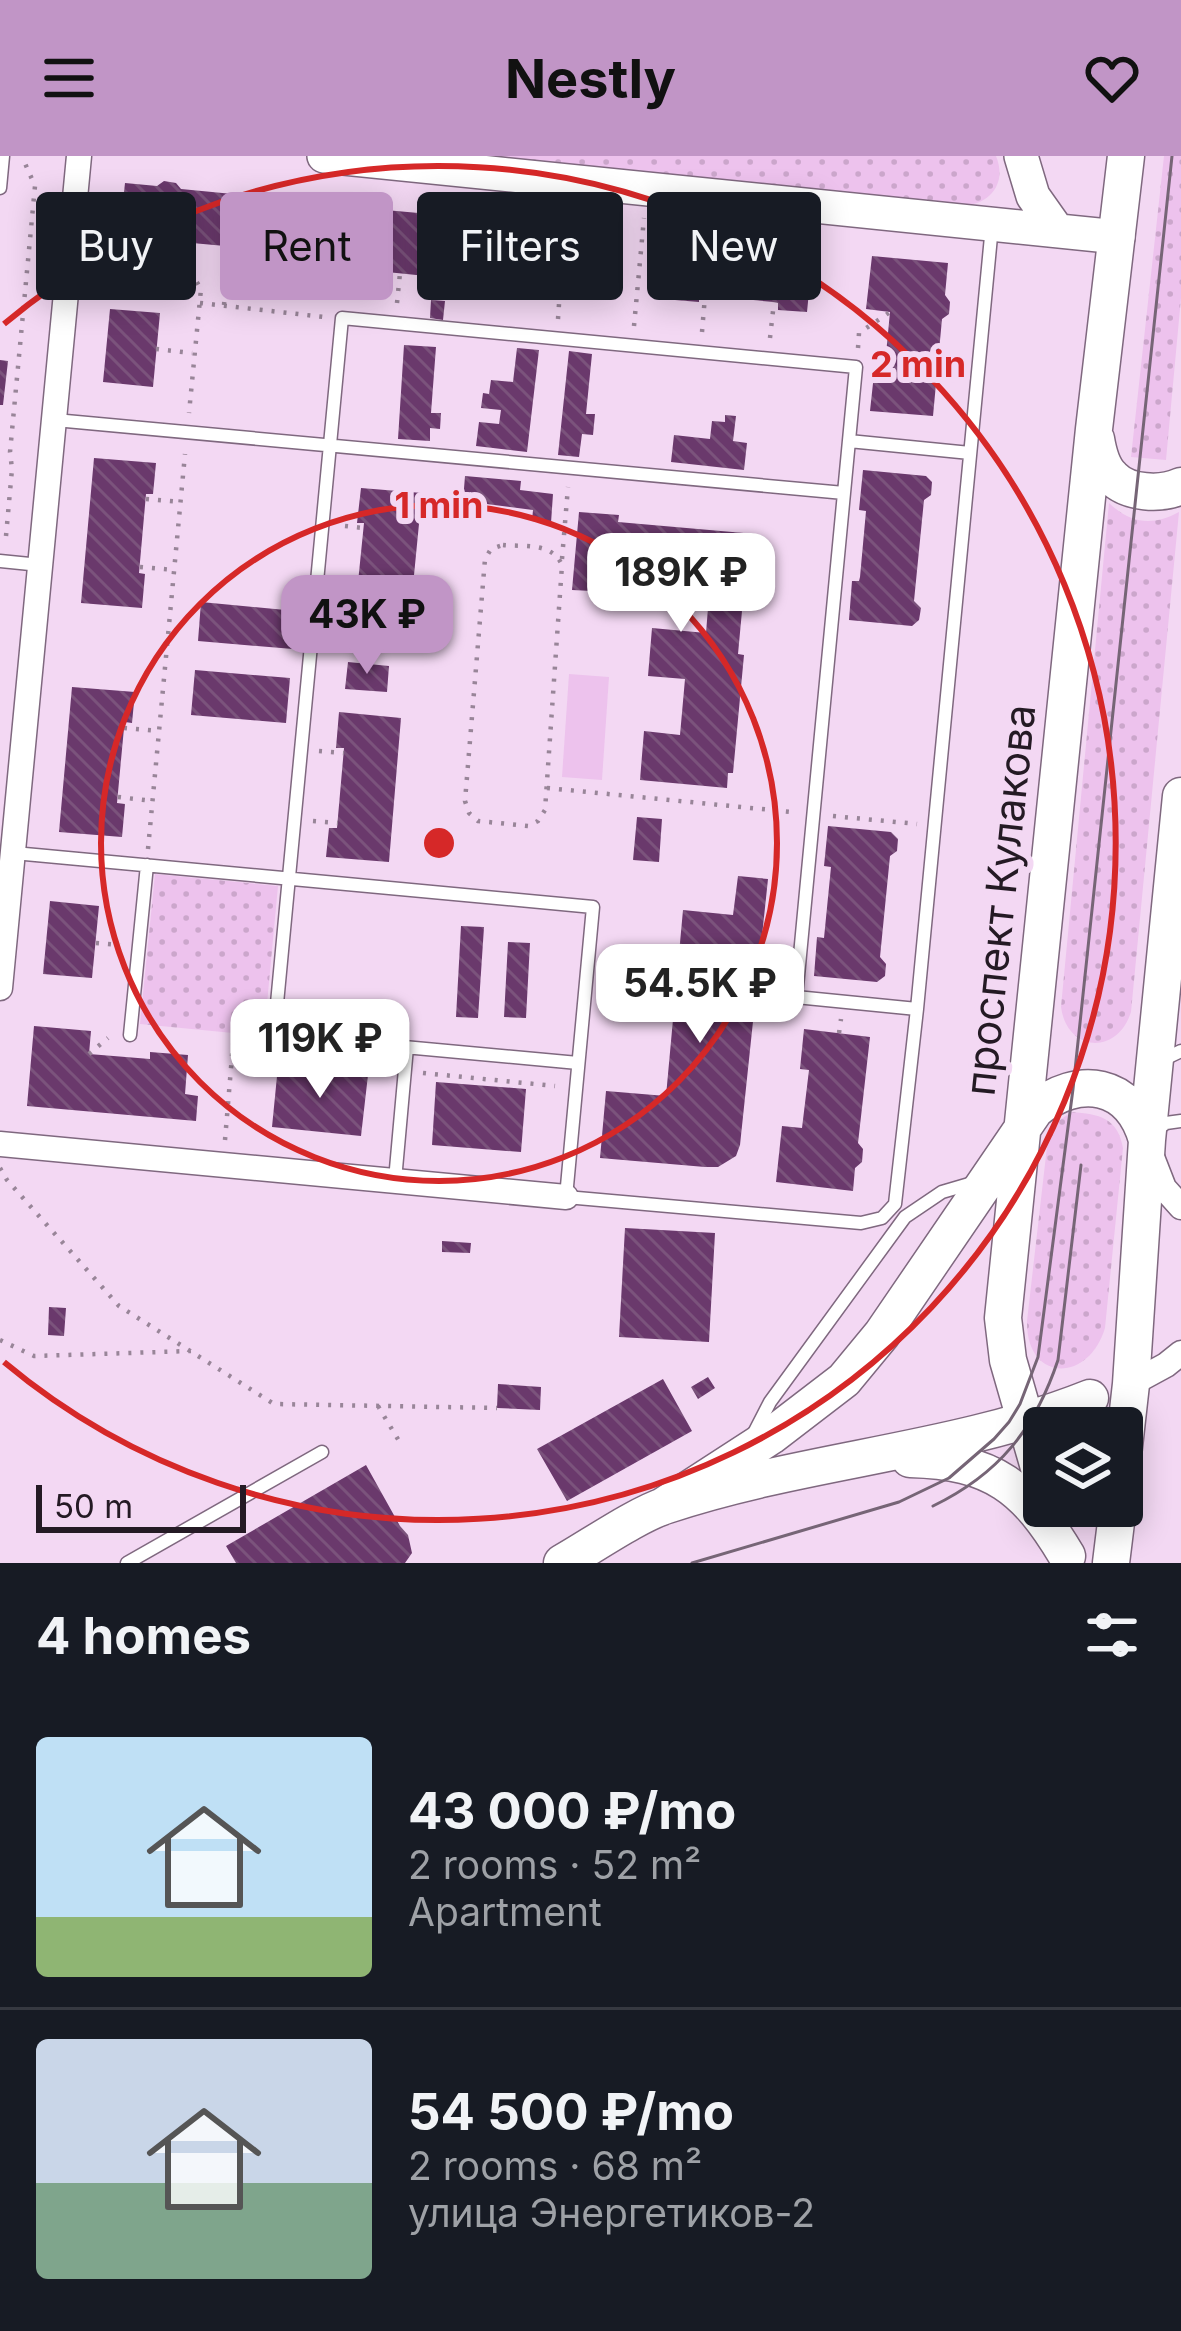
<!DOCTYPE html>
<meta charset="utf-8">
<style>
:root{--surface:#171b24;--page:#20242c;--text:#f1f3f6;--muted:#9ea1a6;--line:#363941;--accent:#c195c6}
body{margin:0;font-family:Inter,sans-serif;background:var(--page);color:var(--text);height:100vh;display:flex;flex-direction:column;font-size:45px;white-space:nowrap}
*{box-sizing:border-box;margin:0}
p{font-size:39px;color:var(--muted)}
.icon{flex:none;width:66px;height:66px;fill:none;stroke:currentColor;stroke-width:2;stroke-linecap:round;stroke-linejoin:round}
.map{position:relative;height:1407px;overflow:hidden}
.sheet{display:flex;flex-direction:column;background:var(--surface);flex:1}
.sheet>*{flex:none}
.hud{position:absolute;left:36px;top:36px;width:1110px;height:108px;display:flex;gap:24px}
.controls{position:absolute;left:1023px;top:1251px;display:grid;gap:24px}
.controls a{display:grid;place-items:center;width:120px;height:120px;border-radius:12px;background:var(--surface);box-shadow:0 6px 30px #0003;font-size:60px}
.scale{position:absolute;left:36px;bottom:30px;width:210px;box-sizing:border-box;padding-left:12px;border:6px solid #241a24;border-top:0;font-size:33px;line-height:42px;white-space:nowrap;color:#241a24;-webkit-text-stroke:9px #f3d8f3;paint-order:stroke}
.price{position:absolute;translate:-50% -102px;padding:0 27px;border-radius:24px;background:#fff;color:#222;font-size:39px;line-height:78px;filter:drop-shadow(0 3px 6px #0008)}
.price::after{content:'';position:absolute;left:50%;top:72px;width:36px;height:27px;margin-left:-18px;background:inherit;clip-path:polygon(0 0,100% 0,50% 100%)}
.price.active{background:var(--accent);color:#111}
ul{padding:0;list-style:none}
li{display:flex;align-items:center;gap:36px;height:300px;padding:0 36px}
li+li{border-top:3px solid var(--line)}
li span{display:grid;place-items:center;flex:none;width:336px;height:240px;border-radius:12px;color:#555}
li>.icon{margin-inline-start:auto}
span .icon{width:144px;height:144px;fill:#fffc;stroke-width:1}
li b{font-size:51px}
h2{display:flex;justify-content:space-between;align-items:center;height:144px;padding:0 36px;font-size:51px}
.tag{padding:0 42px;border-radius:12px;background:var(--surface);box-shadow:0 6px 30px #0003;font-size:42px;line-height:108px}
.tag.active{background:var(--accent);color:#111}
header{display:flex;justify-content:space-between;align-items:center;height:156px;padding:0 36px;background:var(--accent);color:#111;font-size:54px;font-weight:700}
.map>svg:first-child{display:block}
.grass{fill:url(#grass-dots)}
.park{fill:#edc2ed}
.building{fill:url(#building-back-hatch)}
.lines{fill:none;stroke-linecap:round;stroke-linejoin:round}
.lane-casing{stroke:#7f687f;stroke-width:15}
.street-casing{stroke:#7f687f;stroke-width:27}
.secondary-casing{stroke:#7f687f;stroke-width:36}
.primary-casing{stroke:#7f687f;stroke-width:39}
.path{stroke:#988598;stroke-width:4.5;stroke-dasharray:3 9;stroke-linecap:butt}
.lane{stroke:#fff;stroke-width:12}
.street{stroke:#fff;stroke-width:24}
.secondary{stroke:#fff;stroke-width:33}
.primary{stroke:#fff;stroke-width:36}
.tram{stroke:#766576;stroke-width:3}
.ring{fill:none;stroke:#d62828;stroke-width:6}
.labels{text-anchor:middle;stroke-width:12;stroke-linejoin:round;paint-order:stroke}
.street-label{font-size:42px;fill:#241a24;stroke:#f3d8f3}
.centre{fill:#d62828;stroke:#f3d8f3;stroke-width:6}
.ring-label{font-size:36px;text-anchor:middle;font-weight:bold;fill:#d62828;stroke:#f3d8f3;stroke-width:12;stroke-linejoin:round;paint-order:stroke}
</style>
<header><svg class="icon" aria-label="menu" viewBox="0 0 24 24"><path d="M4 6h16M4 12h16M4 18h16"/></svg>Nestly<svg class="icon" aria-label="heart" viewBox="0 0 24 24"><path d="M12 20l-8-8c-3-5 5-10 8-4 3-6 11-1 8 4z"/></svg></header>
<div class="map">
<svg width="1181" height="1407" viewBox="0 0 1181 1407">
<defs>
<pattern id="grass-dots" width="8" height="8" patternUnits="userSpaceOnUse" patternTransform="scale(3)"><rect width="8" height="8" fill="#edc2ed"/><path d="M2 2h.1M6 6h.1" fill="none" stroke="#cba6cb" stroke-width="1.8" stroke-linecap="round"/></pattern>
<pattern id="building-back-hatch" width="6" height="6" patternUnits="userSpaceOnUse" patternTransform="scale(3)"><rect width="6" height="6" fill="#6a396c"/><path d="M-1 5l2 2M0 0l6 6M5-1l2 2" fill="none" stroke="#7b537c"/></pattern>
</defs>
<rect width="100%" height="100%" fill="#f3d8f3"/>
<path class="grass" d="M476,0H996C1007,27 991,48 963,50Z
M1164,0H1181V142L1166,304L1131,301Z
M1109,347C1131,368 1153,370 1179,356L1131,856C1117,900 1067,896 1061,851Z
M155,718L278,730L264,880L140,868Z
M1072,956C1099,958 1118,962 1123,992L1105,1172C1088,1228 1026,1226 1027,1165L1048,982L1055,967Z"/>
<path class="park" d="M569,518L609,521L602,624L562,621Z"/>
<path class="building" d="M164,25L176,27L181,33L273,42L267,102L236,98V91L170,85L168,105L117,100L125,27L157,30Z
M363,52L452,60L446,122L357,113Z
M523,67L611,75L605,137L516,129Z
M669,81L813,95L807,156L778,154V147L774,146L699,139V146L663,143Z
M872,100L948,107L945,139L950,146L949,158L942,163L933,260L870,255L874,218L884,219L890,156L866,153Z
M431,144L445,145L443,164L430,162Z
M110,153L160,157L153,231L103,226Z
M404,189L436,191L431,257H441L440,273L430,272V285L398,283Z
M517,192L539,194L527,296L476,290L479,266L499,268L501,254L481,252L483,237L489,238L491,224L513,226Z
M569,195L592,198L586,258H595L593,279L582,278L579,301L558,299Z
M0,204L8,205L3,249H0Z
M725,259L736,260L733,285L747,287L744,314L671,306L674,279L710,283L712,265L725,266Z
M94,302L156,307L153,338H146L139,417L145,418L142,452L81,447Z
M863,314L926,320L932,326L931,339L924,344L914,445L921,452L919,464L912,470L849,464L852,425H859L860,421L866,355L859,354Z
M465,320L521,325L520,334L553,338L551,367L532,365L533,354L463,345Z
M361,332L422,337L408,481L347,475L350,445L356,446L364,367H357Z
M579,356L619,359L618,366L755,378L748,455H742L738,498L744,499L733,617H728L727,632L640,624L644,575L680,579L685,523L648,520L652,472L706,477L708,452H704L708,414L654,410L652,438L572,434Z
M201,446L296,455L293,493L198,485Z
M348,506L389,510L387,536L345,533Z
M195,514L290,522L286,567L191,559Z
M72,531L135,536L132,567L125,566L124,572L117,647L125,648L122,681L59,676Z
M339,556L401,562L389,706L326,701L329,672H337L344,592H336Z
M637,661L662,663L659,706L633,704Z
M828,670L891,676L898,683L897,695L890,700L880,801L886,808L885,820L877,826L814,820L817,781L824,782L831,711L824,710Z
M738,720L768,723L740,989L736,1000L718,1011H705L600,1002L606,935L666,940L683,754L733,759Z
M50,745L99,750L92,822L43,818Z
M461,770L484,771L478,862L456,861Z
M508,786L530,787L526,862L504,861Z
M34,870L91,875L89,898L150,903V896L188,899L185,938L198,940L196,965L27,950Z
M804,873L870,881L858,987L863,993L862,1006L855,1012L853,1035L776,1026L782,970L802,972L809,914L800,913Z
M278,910L368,919L361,980L272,971Z
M436,926L526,933L521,996L432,989Z
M625,1072L715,1077L709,1186L619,1181Z
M442,1085L471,1087L470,1097L442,1096Z
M49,1151L66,1152L64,1180L48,1179Z
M708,1221L715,1232L698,1243L691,1231Z
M663,1223L692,1275L567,1345L537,1293Z
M498,1228L541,1231L540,1254L497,1252Z
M366,1309L400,1370L408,1379L412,1397L405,1407H236L226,1390Z"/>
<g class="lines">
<g class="lane-casing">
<path id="lane" d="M0,32L3,0
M55,264L844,337
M849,285L970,297
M0,405L40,409
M14,697L593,751L566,1041L861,1067L882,1062L895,1048L917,853L992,70
M130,879L147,709
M1160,905L1181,895
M578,907L274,879L342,162L856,211L796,841L917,853
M1156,974L1166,967L1181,965
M395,1024L407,891
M753,1279L770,1246L905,1061L942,1036L976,1026
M127,1407L322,1296"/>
</g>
<g class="street-casing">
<path id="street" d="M0,832L79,0
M0,988L566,1041
M1150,996L1164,1032L1181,1051
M1131,1228L1166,1209L1181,1197"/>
</g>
<g class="secondary-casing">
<path id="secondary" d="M324,0L1118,81
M1021,0L1033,40L1057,74"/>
</g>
<g class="primary-casing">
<path id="primary" d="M1096,283C1098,295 1102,312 1112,321C1128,338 1161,339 1181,330
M1147,984L1181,640
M910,1303C993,1305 1026,1331 1067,1400
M1044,1329L1008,1204L1003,1162L1094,273L1126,0
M663,1350L771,1280L844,1224L882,1178L1035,954C1078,918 1131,926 1147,984L1131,1228L1122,1308
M562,1407C592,1390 636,1359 667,1349C806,1303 955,1296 1090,1242
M1111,1407L1118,1350"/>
</g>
<path class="path" d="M172,85L201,133L189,257
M200,147L324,161
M397,147L400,117
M224,149L229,91
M558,163L560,133
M634,170L644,62
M702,176L705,140
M770,182L774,146
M858,192L859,177L890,156
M156,193L192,197
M146,343L181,346
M345,370L363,372
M6,380L12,313L10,296L35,30L24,5
M503,389C524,391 552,386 562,409L545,654L538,665L528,670L478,665L469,657L465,645L485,403L491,393Z
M562,403L568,331
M140,411L174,414
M338,439L357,441
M124,572L159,575
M319,595L344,597
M547,632L792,656
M118,641L153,645
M833,660L917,668
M313,665L338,667
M148,693L185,298
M96,787L120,789
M839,877L841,863
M89,898L108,882
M232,899L388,914
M423,917L555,930
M225,984L233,888
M0,1012L7,1024L119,1150L274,1248L497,1252
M0,1184L34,1200L191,1195
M378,1250L399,1285"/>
<use href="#lane" class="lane"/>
<use href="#street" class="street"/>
<use href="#secondary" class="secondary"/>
<use href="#primary" class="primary"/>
<path class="tram" d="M933,1350C999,1318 1035,1273 1058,1204L1081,1009
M692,1407L899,1346L949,1322L994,1283L1009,1266L1020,1248L1038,1201L1073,933L1172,0"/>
</g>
<g class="ring">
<circle cx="439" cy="687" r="338"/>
<path d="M4 168A677 677 0 1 1 4 1206"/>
</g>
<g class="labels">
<g class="street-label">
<text transform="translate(1000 744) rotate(-84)" y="15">проспект Кулакова</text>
</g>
</g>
<circle cx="439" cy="687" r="18" class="centre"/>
<g class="ring-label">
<text x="918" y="221">2 min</text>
<text x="439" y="362">1 min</text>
</g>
</svg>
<div class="controls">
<a><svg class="icon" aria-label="layers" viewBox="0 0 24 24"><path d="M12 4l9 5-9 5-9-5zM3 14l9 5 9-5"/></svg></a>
</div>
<div class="scale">50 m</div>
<b class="price" style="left:681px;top:479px">189K ₽</b>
<b class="price active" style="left:367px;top:521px">43K ₽</b>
<b class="price" style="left:700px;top:890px">54.5K ₽</b>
<b class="price" style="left:320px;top:945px">119K ₽</b>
<div class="hud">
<a class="tag">Buy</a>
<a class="tag active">Rent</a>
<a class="tag">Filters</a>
<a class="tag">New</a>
</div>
</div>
<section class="sheet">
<h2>4 homes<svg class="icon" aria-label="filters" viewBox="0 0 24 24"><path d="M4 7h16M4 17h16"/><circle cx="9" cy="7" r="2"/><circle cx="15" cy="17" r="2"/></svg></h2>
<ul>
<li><span style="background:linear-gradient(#bfe0f5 75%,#8fb573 0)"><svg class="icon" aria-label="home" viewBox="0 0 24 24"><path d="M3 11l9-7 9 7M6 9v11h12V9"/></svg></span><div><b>43 000 ₽/mo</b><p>2 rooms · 52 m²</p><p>Apartment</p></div></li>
<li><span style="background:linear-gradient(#c9d6e8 60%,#7fa58c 0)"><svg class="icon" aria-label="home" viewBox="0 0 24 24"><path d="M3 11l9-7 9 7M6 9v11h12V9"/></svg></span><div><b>54 500 ₽/mo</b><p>2 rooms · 68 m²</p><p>улица Энергетиков-2</p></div></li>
</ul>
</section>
